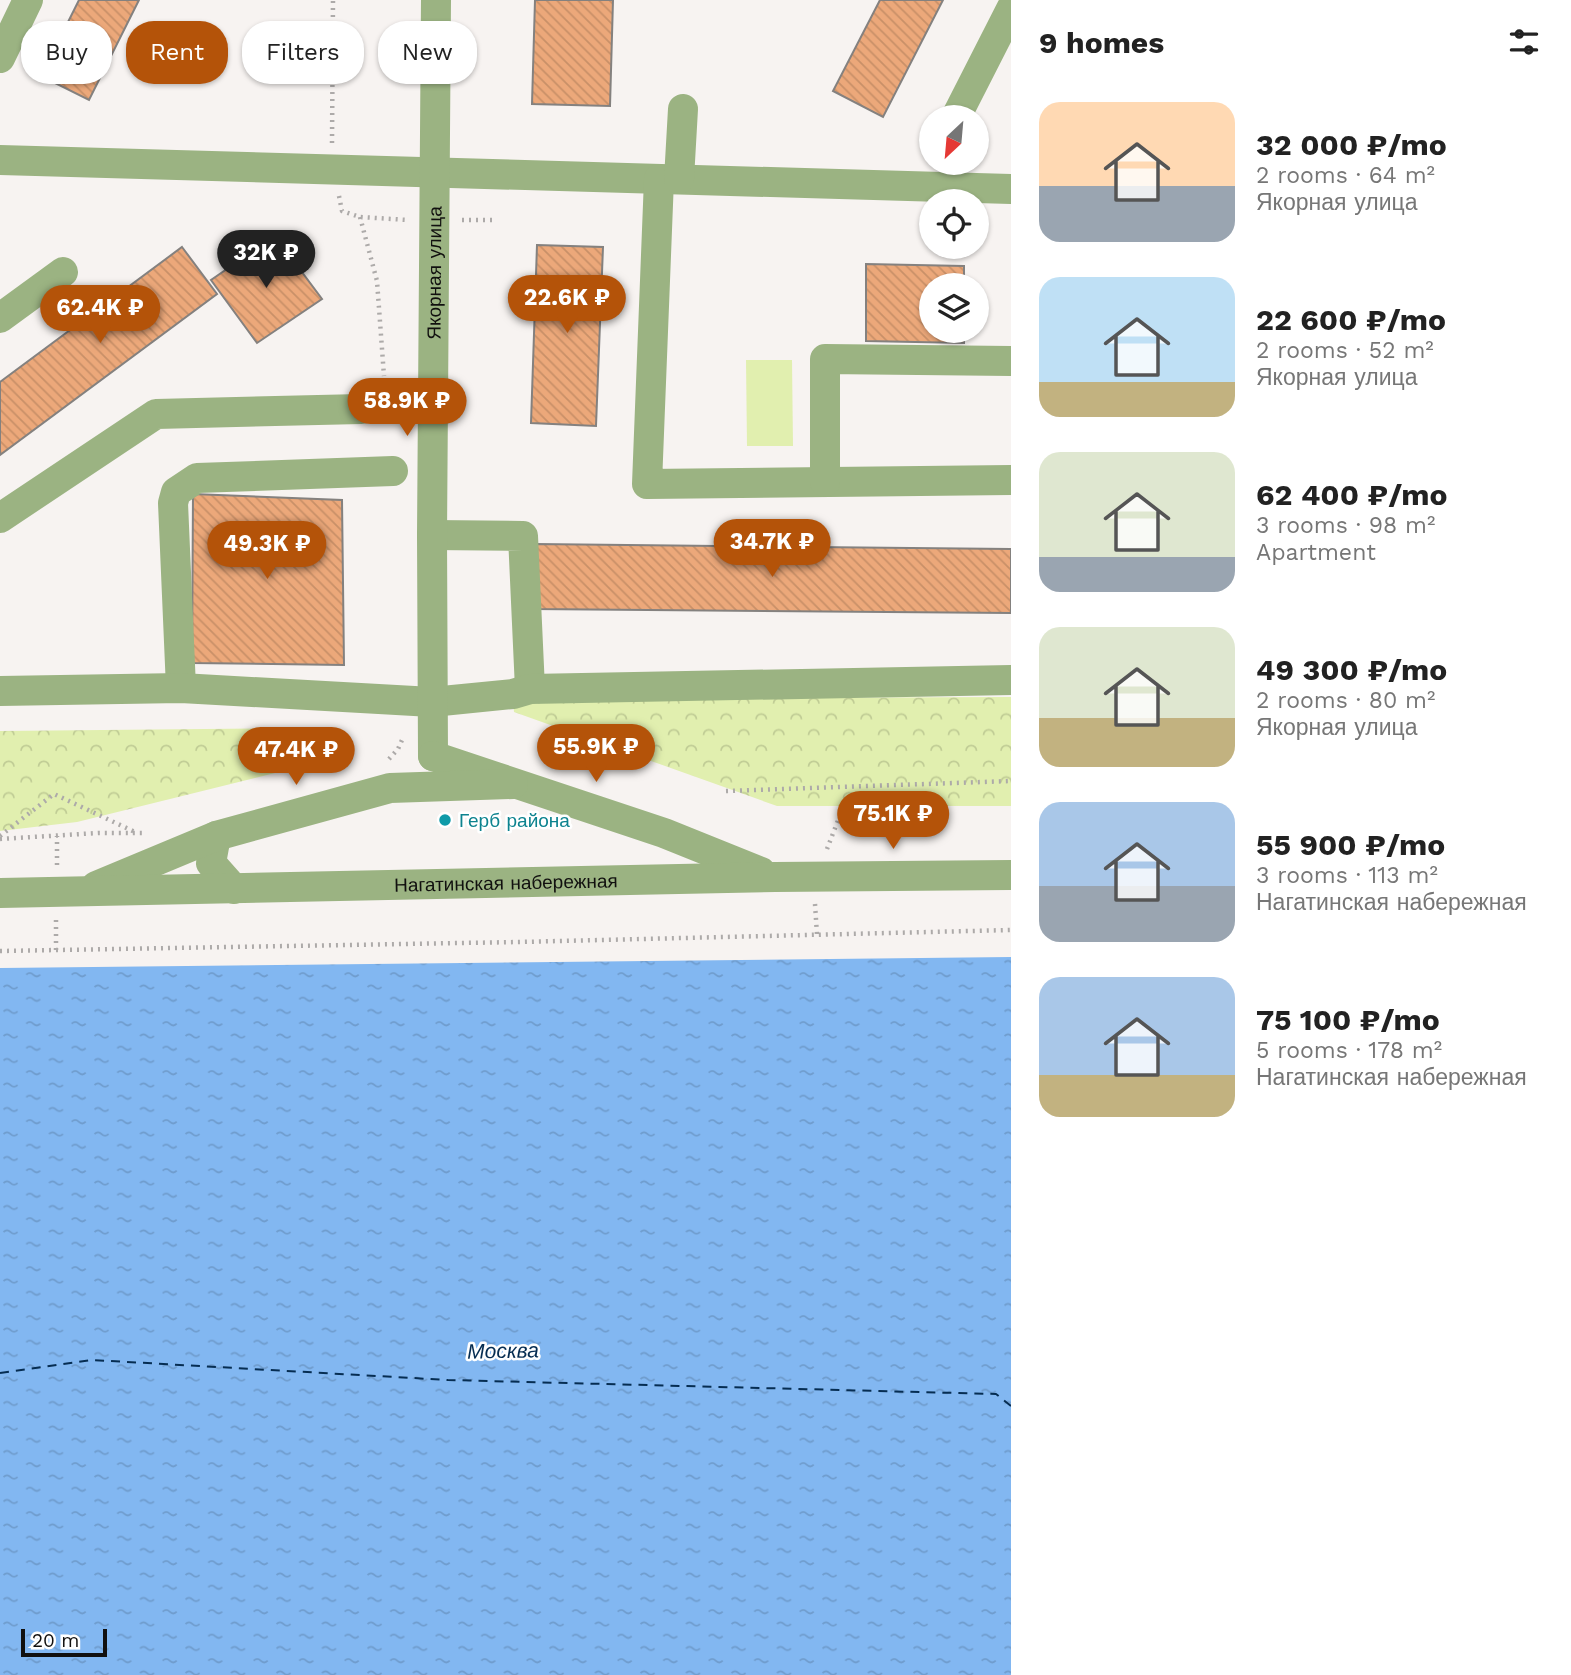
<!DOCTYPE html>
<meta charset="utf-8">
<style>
:root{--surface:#fff;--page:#f2f2f2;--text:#222;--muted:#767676;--accent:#b45309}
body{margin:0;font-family:"Work Sans",sans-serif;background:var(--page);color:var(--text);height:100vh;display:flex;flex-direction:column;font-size:26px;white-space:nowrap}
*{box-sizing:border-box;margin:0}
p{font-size:23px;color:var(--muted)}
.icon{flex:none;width:38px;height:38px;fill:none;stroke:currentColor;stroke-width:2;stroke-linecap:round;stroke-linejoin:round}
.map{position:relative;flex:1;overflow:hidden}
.side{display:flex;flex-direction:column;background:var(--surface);width:560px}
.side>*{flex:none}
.top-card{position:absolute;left:21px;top:21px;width:665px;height:63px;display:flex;gap:14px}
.needle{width:46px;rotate:206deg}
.fabs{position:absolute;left:919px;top:105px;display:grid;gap:14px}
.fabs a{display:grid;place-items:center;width:70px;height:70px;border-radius:50%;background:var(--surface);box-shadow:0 2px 5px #0004;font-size:35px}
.scale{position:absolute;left:21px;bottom:18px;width:86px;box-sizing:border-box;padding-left:7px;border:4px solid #11100f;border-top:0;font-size:19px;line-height:24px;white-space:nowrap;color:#11100f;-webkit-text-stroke:5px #fff;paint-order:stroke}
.price{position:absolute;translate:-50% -60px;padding:0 16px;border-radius:24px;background:var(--accent);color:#fff;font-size:23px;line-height:46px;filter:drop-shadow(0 2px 4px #0008)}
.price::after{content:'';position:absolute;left:50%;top:42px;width:21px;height:16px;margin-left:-10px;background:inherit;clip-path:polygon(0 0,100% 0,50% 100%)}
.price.on{background:#222;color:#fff}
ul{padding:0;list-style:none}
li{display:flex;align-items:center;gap:21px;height:175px;padding:0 28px}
li span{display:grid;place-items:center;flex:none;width:196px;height:140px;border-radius:21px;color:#555}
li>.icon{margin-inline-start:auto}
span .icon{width:84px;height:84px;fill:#fffc;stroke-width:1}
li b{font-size:30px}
h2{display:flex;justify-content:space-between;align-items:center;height:84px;padding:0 28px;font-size:30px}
.chip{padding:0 24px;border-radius:28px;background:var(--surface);box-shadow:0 2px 5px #0004;font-size:24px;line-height:63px}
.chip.on{background:var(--accent);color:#fff}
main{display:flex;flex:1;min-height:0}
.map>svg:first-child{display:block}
.grass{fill:#e1efaf}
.park{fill:url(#park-crowns)}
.water{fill:url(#water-ripples)}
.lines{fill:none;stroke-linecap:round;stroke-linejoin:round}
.ferry{stroke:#062d52;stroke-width:2;stroke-dasharray:9 7;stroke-linecap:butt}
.building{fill:url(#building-back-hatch);stroke:#84817f;stroke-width:2}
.path{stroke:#adaaa9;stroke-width:4.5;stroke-dasharray:2 5;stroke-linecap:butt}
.minor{stroke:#9bb382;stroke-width:30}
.culture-dot{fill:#0f9aa8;stroke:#fff;stroke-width:2.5}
.labels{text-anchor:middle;stroke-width:5;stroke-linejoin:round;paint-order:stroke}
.street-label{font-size:19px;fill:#11100f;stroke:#fff}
.culture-label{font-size:19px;fill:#0d838f;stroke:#fff;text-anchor:start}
.water-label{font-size:21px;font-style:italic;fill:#062d52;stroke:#fff}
</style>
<main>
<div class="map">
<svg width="1011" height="1675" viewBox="0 0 1011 1675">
<defs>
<pattern id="park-crowns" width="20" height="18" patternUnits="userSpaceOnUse" patternTransform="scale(1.75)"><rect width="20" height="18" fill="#e1efaf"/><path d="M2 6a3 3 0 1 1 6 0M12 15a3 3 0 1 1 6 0" fill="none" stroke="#c0cc95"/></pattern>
<pattern id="water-ripples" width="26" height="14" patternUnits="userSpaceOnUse" patternTransform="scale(1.75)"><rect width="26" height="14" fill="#82b7f1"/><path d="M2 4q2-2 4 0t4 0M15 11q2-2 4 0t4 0" fill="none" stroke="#6f9ccd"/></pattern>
<pattern id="building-back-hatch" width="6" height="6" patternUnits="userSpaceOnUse" patternTransform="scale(1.75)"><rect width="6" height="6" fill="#eca87a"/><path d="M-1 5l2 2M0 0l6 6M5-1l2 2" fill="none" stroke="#c99068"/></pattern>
</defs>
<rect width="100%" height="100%" fill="#f7f3f1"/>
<path class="grass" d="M746,360H792L793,446H747Z"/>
<path class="park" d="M1011,697V806H777L514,712L513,699Z
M310,728L307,765L77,822L0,831V731Z"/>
<path class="water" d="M1011,957V1675H0V968Z"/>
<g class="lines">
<path class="ferry" d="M0,1373L92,1360L448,1380L996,1394L1011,1406"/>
</g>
<path class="building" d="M79,0H139L89,100L41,76Z
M535,0H613L610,106L532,104Z
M880,0H943L883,117L833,91Z
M275,236L322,299L257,343L211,280Z
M537,245L603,247L596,426L531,423Z
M182,247L217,294L0,455V382Z
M866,264L964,266V285H931V331H964V343L866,341Z
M193,494L342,500L344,665L192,663Z
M536,544L1011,549V613L532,609Z"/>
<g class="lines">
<path class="path" d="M332,143L333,0
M339,196L342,211L360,217L408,220
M360,217L377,281L384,376
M462,220H493
M389,759L398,749L402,740
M726,791L1011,781
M0,836L54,794L135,832
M0,839L98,833H142
M827,849L842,810
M57,865V836
M815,904L817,935
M56,950V920
M0,951L519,942L1011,930"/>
<g class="minor">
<path d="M0,58L28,0"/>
<path d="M956,117L1011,9"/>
<path d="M0,160L1011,189"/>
<path d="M659,179L647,484L1011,480"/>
<path d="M679,179L683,109"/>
<path d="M0,318L63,272"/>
<path d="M825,482V359L1011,361"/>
<path d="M0,518L156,414L361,409L432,398"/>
<path d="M432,535L523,536L530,689"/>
<path d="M181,688L173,503L176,492L197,478L393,471"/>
<path d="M0,691L181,688L432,702L513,694L530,689L1011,680"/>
<path id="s1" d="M433,756L432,535L436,0"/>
<path d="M433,756L664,833L761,872"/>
<path d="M216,836L211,863L234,889"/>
<path d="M96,886L216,836L390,788L513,784"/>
<path id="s2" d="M0,893L775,877L1011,875"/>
</g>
</g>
<circle class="culture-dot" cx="445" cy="820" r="7"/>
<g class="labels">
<g class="street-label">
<text dy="7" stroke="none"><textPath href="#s1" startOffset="483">Якорная улица</textPath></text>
<text dy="7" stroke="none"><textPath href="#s2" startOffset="506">Нагатинская набережная</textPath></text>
</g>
<g class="culture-label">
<text x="459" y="827">Герб района</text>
</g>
<g class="water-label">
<text transform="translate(503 1351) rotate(-1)" y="7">Москва</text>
</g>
</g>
</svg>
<div class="fabs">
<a><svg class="needle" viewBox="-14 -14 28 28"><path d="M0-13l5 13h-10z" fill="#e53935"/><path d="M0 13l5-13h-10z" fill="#767676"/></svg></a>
<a><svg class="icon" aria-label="locate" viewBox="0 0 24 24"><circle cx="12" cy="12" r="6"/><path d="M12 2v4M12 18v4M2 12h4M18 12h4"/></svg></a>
<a><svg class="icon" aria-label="layers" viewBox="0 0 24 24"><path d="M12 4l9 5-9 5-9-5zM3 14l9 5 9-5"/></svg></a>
</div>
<div class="scale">20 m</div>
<b class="price on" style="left:266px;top:290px">32K ₽</b>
<b class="price" style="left:567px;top:335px">22.6K ₽</b>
<b class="price" style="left:100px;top:345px">62.4K ₽</b>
<b class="price" style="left:407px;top:438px">58.9K ₽</b>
<b class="price" style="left:772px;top:579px">34.7K ₽</b>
<b class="price" style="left:267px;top:581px">49.3K ₽</b>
<b class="price" style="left:596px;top:784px">55.9K ₽</b>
<b class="price" style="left:296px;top:787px">47.4K ₽</b>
<b class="price" style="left:893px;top:851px">75.1K ₽</b>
<div class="top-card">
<a class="chip">Buy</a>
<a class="chip on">Rent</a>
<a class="chip">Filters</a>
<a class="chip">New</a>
</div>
</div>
<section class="side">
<h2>9 homes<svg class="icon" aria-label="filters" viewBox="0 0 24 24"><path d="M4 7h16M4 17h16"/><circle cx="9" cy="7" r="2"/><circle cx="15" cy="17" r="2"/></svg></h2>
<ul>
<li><span style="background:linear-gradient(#ffd9b3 60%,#9aa5b1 0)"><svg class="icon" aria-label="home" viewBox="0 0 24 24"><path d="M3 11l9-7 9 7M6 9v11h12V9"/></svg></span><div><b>32 000 ₽/mo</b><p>2 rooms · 64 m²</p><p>Якорная улица</p></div></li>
<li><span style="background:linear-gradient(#bfe0f5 75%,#c2b280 0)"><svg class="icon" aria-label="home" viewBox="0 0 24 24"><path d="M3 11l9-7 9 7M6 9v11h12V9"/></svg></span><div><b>22 600 ₽/mo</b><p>2 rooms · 52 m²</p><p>Якорная улица</p></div></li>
<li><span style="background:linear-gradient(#dfe7d0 75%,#9aa5b1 0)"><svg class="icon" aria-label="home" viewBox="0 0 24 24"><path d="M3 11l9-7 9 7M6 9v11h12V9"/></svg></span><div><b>62 400 ₽/mo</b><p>3 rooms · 98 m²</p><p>Apartment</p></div></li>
<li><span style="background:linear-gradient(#dfe7d0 65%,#c2b280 0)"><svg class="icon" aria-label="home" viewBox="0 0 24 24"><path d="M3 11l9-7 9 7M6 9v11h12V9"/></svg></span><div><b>49 300 ₽/mo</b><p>2 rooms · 80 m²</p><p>Якорная улица</p></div></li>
<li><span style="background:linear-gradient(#a9c7e8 60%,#9aa5b1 0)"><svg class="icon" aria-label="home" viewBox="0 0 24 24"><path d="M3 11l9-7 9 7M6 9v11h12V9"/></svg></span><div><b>55 900 ₽/mo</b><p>3 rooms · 113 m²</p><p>Нагатинская набережная</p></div></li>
<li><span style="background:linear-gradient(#a9c7e8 70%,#c2b280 0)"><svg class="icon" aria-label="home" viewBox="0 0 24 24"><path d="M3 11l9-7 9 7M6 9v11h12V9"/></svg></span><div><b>75 100 ₽/mo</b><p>5 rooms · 178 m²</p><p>Нагатинская набережная</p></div></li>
</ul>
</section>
</main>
